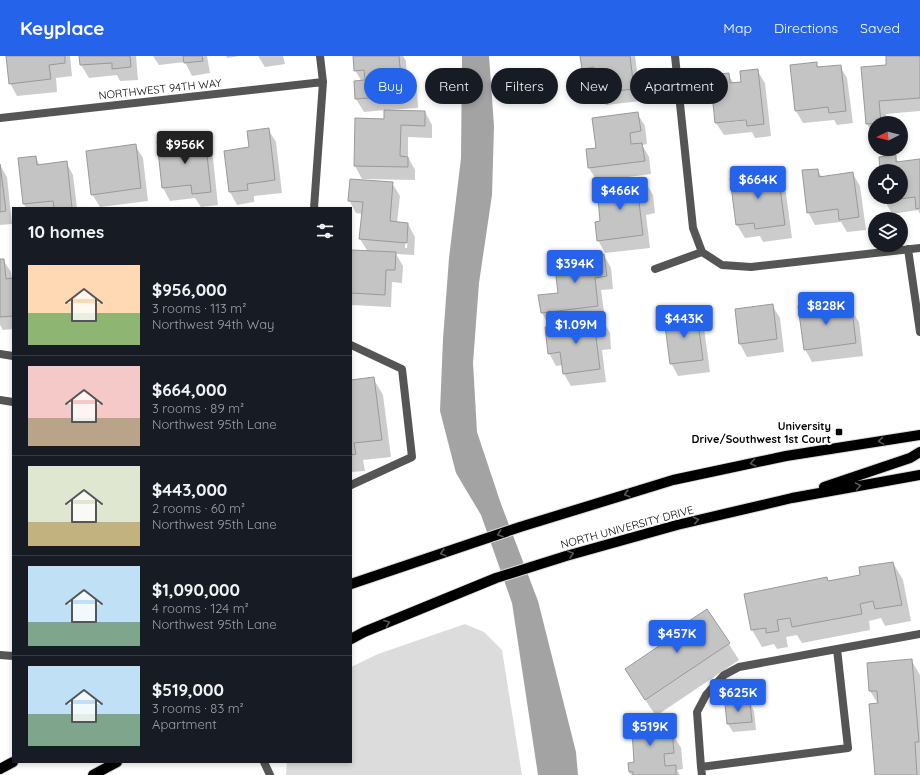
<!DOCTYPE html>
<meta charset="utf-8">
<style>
:root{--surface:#171b24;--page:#20242c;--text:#f1f3f6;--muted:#9ea1a6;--line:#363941;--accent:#2563eb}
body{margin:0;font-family:Quicksand,sans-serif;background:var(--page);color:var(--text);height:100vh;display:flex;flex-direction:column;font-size:15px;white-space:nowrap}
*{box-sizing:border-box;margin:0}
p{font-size:13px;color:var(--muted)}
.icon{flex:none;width:22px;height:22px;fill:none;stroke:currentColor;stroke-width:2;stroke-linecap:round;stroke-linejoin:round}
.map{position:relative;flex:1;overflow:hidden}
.panel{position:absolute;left:12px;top:151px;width:340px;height:556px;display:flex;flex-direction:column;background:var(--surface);border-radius:0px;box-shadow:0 2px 6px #0003}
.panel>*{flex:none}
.hud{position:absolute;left:364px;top:12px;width:380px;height:36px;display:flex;gap:8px}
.needle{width:26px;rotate:264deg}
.tools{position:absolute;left:868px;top:60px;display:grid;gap:8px}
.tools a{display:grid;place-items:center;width:40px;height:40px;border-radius:50%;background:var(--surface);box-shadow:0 2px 6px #0003;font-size:20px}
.price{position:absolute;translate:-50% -34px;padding:0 9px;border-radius:4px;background:var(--accent);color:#fff;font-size:13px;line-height:26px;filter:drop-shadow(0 1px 2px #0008)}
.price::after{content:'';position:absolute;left:50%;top:24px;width:12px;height:9px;margin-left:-6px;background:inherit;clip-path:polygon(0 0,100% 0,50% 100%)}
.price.on{background:#222;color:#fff}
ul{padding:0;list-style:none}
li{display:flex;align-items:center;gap:12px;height:100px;padding:0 16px}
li+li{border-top:1px solid var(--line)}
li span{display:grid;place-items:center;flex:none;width:112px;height:80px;border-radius:0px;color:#555}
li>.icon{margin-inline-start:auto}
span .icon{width:48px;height:48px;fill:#fffc;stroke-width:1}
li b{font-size:17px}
h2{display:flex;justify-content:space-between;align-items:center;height:48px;padding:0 16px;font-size:17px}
.tag{padding:0 14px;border-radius:18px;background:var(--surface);box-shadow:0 2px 6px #0003;font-size:14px;line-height:36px}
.tag.on{background:var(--accent);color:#fff}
header{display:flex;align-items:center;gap:24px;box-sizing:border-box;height:56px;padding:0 20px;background:var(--accent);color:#fff}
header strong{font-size:19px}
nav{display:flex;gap:22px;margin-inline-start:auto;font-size:14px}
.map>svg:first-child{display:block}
.green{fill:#dcdcdc}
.water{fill:#a3a3a3}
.shadow{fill:#0003;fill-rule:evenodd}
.building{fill:#c4c4c4;stroke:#999}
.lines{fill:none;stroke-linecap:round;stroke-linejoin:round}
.primary-casing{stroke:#dbdbdb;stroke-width:12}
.service{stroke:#555;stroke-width:8}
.minor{stroke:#555;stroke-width:8}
.primary{stroke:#000;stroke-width:10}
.oneway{stroke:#595959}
.poi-dot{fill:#000;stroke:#fff;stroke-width:1.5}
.labels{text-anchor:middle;stroke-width:4;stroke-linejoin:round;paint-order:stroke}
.street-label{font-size:11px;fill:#000;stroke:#fff}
.poi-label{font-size:11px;font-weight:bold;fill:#000;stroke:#fff;text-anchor:end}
</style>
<header>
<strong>Keyplace</strong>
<nav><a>Map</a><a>Directions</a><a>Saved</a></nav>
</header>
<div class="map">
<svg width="920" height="719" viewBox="0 0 920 719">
<rect width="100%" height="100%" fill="#fff"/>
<path class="green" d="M465,568L484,576L502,594L522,719H286L287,706H351V611L378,598Z"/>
<path class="water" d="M462,0H489L494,70L492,139L479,227L473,307L477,376L501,448L538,545L576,696L578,719H538L512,547L481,459L456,417L440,355L443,283L449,202L461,102Z"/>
<path class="shadow" d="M7,0H70L72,20L56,22L57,36L17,40L10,27Z
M80,0H136L138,24L120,25L117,19L89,22L81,9Z
M153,0H207L210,17L192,20L185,6L159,9Z
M226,0H239L227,2Z
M258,0H283L285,8L265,11Z
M354,0H403L406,5L407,23H410L417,35L418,52L389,54V55L425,56L432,69V82L408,81V101L415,114V124L362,123L355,110L385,64V54L364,56L356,43L355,26H362L355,14Z
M581,0H635L641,45L606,49L598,37L597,24L590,25L583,12Z
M887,0H920V55L886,58L887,67H875V81L867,68L862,12L888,10Z
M816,7L819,12L840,10L847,22L853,67L837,69L834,64L803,67L796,55Z
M757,14L765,27L771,80L755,82L752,76L724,79L716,67L728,18L734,28L742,27ZM751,62V64L721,67V65Z
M637,57L645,70L647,88L642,89L649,101L651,118L597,125L589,112L587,94L597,93Z
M268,73L276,86L282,137L254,140V146L237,149L230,136L251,92Z
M204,81L212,93L218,149L201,151L195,142L170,145L163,132L175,84L180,93L189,92Z
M135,89L143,102L148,145L100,151L92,138Z
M895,100L899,107L920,104V158L918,154L892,158L885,145L884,141H901V115H881Z
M35,101L40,109L66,106L73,119L77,152H26L24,148Z
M0,109L7,121L12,168L0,169Z
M817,114L822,121L853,118L860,130L866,174L847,176L841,166L815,169L808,156Z
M777,117L785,130L792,182L763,186L760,180L745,182L737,169Z
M392,127L400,140L397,167L408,168L415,181L414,199L396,198L403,210L402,227L392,226L391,251L351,249V195L368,196L360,183L363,158L356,157L349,144ZM406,179H408L407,192H405Z
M646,127L653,139L655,157L646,159L650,192L605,197L598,184L602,166Z
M604,199L611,212L613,233L601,234L605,263H602L610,277L611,293L602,294L606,326L571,330L564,318L563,309L556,310L549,297L550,271L542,257L559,238Z
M0,204H3L11,216L12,223H13V273L3,274L0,269Z
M830,247L835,256L851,254L859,266L863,300L812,306L805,293Z
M772,249L780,262L784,296L747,301L740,288L736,254Z
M697,259L704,272L710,316L678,320L671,307Z
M373,322L383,339L391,401L363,404L365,415L351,416V325Z
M893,507L903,524L911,565L885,570L881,562L869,565L870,574L802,587L797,579L786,581L788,591L777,593L774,588L762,591L752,574L746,538L861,520Z
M707,554L739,604L656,660L636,630L660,590L671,578Z
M911,604L920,619V719H876L878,648L870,635Z
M750,647L754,655L756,674L733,676L728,668Z
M659,662L667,675H671L681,692L683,713L677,714L680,719H631L630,716L635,707L634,686L627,674L626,665Z"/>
<path class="building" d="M6,0H65V7L49,9L51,23L9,28Z
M79,0H130L131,11L112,13V7L80,9Z
M183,0H202L203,5L184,7Z
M353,0H399L401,22L410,21L412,39L355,43L354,25L365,24L364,14L354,15Z
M580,0H630L634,33L597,37L594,11L582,13Z
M886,0H920V42L879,45L881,67L866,68L861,11L886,9Z
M817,6V11L841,9L846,55L829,57L828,51L795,55L790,9Z
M758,13L764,68L747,70L746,64L715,67L710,19L729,17L730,27L741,26L740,15Z
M384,54L425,55V70L401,69L400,100L408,101V111L354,110L355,62L384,63Z
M638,56L641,75L630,77L631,88L642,87L645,105L588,112L586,93L596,92L592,62Z
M269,72L275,124L247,128L248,134L229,136L224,95L249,91L247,75Z
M205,80L211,136L192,138L191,129L162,132L157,85L176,83L177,93L188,91L187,82Z
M136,88L141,132L91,139L86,95Z
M896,99V106L920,103V152L916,153L915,141L884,145L883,141H901V115H880L879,101Z
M36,100L37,109L67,105L72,152H54L53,145L23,148L18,102Z
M0,108L6,155L0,156Z
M818,113L819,121L853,116L859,161L839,164L838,153L807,157L802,114Z
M778,116L785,169L755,173L754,167L736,169L730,122Z
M350,123L393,126L390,165L408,167L407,187L359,183L363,146L348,145Z
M646,126L648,145L639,146L643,179L597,185L595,166L600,165L597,131Z
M351,194L396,196L395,214H386L385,239L351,237Z
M604,198L607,220L595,222L598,250L541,257L538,239L558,237L554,204Z
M0,203H4L6,223L13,222V260L0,261Z
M831,246V255L852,253L856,287L804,294L798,250Z
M773,248L777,283L739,288L735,253Z
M697,258L703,304L670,308L664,262Z
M603,263L605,280L596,281L600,313L563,318L560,296L548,298L545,271Z
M374,321L382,384L354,387L356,398L351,399V324Z
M893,506L902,549L875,553L873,545L860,548L862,558L792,571L790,562L777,564L779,575L766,577V572L751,574L744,538L827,521L828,525L860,519L859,511Z
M707,553L730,587L645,644L625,613L659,590L655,583L669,574L671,577Z
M912,603L919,686H915L917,719H875L869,648L878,647L877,635H869L867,607Z
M750,646L752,666L727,668L725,648Z
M660,661L661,675L672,674L674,697L664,698L665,710L676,709V719H633V716H629L628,707L634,706L632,674H626L625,664Z"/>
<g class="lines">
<g class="primary-casing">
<path id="primary" d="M824,431L910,402L920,396
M351,528L520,471L673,424L786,400L920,379
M351,583L364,576L496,522L566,500L677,469L792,442L920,419
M0,713L13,706
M93,719L117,706"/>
</g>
<path class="service" d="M351,289L402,313L412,401L351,429
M0,344L13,346
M837,593L920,578
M0,599L13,600
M264,706L270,719
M701,711L848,692L837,593L739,611L724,619L706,639L697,656L701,711L702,719"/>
<path class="minor" d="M675,0L693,172L702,196
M0,62L323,26
M314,152L323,26L320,0
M908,193L920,276
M655,213L702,196L722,209L751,211L920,192
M0,298L13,300"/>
<use href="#primary" class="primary"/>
</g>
<defs><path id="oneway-chevron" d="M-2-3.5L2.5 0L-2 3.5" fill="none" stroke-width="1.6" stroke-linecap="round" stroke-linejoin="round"/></defs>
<g class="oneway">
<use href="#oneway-chevron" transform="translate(881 385) rotate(171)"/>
<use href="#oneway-chevron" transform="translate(753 407) rotate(168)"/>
<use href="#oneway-chevron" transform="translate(858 430) rotate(-10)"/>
<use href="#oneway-chevron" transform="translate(627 438) rotate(163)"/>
<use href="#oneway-chevron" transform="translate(696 464) rotate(-13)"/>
<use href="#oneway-chevron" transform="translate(500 478) rotate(161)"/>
<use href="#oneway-chevron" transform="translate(443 497) rotate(162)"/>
<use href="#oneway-chevron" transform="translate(571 498) rotate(-16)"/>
<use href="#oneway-chevron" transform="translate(387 567) rotate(-22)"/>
</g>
<rect class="poi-dot" x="835" y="372" width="8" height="8" rx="2"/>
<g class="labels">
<g class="street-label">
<text transform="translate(160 33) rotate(-6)" y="4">NORTHWEST 94TH WAY</text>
<text transform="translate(627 471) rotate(-15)" y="4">NORTH UNIVERSITY DRIVE</text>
</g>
<g class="poi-label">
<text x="831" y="374">University<tspan x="831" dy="13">Drive/Southwest 1st Court</tspan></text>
</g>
</g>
</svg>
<div class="tools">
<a><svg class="needle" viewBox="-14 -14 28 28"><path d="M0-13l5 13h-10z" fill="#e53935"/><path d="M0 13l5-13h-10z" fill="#9ea1a6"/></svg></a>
<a><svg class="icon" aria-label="locate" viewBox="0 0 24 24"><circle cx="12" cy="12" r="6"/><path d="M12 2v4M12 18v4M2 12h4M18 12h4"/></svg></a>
<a><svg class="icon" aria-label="layers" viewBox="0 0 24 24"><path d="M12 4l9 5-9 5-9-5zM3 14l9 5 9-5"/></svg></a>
</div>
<b class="price on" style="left:185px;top:109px">$956K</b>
<b class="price" style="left:758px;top:144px">$664K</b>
<b class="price" style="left:620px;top:155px">$466K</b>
<b class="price" style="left:575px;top:228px">$394K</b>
<b class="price" style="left:826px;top:270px">$828K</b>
<b class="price" style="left:684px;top:283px">$443K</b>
<b class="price" style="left:576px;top:289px">$1.09M</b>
<b class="price" style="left:677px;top:598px">$457K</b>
<b class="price" style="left:738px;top:657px">$625K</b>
<b class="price" style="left:650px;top:691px">$519K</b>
<div class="hud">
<a class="tag on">Buy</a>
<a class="tag">Rent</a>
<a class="tag">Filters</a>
<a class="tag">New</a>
<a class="tag">Apartment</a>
</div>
<section class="panel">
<h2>10 homes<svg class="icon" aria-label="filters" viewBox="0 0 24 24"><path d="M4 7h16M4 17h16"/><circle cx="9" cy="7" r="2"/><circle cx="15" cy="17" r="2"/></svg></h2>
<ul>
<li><span style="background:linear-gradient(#ffd9b3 60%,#8fb573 0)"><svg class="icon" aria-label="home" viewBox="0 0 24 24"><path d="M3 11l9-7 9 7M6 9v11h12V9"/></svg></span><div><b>$956,000</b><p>3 rooms · 113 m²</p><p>Northwest 94th Way</p></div></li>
<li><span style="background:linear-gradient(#f6c9c9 65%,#b9a48a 0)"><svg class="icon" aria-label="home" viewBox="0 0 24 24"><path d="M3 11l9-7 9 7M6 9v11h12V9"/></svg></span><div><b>$664,000</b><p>3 rooms · 89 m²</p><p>Northwest 95th Lane</p></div></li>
<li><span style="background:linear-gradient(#dfe7d0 70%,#c2b280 0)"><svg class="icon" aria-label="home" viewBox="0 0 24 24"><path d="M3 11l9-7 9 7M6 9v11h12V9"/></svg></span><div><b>$443,000</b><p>2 rooms · 60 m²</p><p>Northwest 95th Lane</p></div></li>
<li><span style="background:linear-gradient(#bfe0f5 70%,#7fa58c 0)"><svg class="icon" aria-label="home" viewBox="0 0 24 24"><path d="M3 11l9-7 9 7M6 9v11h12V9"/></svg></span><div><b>$1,090,000</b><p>4 rooms · 124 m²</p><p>Northwest 95th Lane</p></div></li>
<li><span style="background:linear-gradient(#bfe0f5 60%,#7fa58c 0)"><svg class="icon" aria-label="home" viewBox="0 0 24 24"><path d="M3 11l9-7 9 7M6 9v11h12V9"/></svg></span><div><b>$519,000</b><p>3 rooms · 83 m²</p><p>Apartment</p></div></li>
</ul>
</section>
</div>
